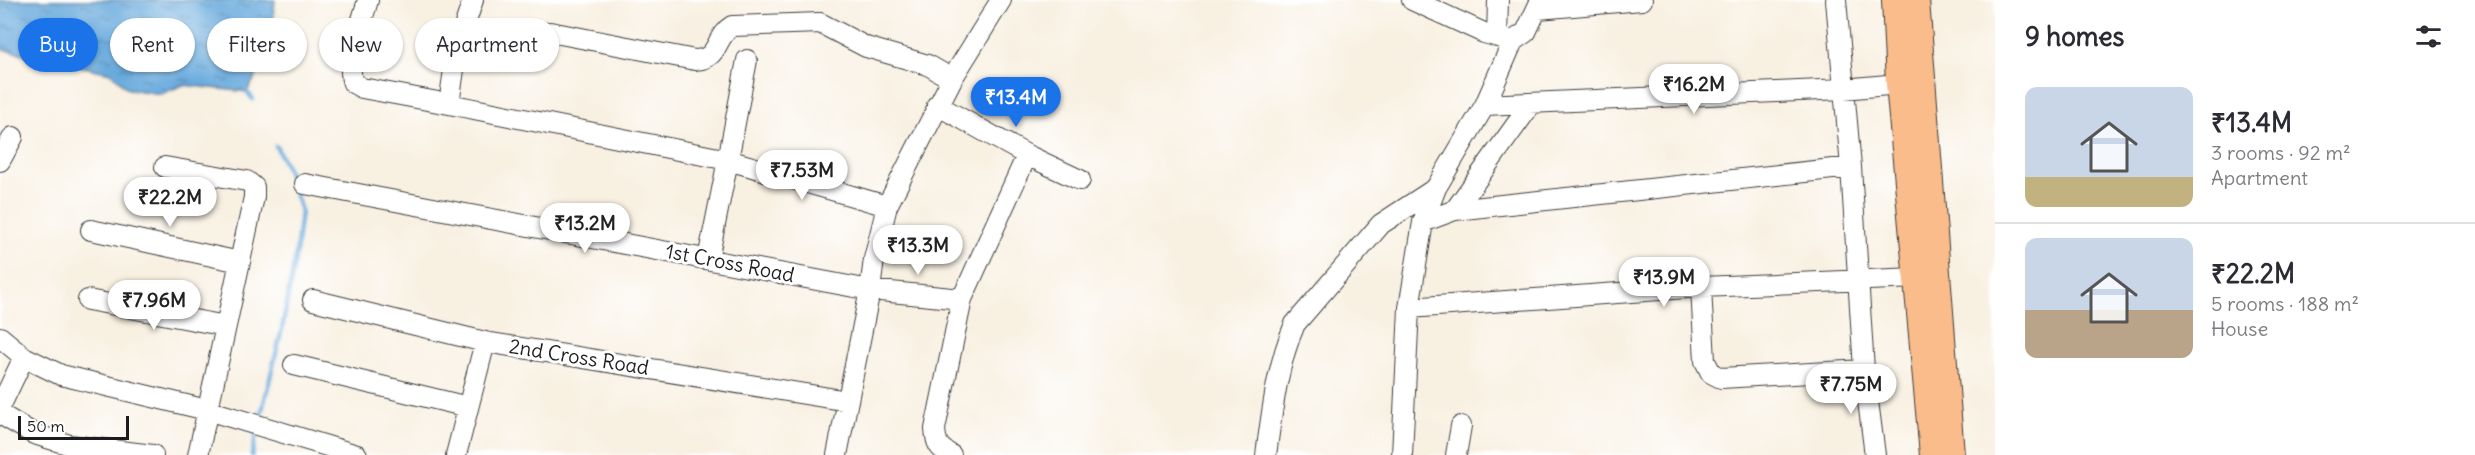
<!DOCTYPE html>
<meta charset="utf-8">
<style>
:root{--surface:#fff;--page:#f7f7f7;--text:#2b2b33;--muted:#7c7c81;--line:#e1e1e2;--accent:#1a73e8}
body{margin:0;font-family:Delius,sans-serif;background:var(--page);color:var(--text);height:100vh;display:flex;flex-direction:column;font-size:22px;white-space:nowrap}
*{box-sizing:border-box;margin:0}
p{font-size:20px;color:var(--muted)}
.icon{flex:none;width:33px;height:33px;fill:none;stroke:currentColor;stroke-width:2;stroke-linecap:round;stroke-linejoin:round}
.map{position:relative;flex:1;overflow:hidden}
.details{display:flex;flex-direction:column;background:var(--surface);width:480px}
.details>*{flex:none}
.hud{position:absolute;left:18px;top:18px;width:570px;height:54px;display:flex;gap:12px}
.scale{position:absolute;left:18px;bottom:15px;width:111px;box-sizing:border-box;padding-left:6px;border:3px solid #1c1c1c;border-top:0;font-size:16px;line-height:21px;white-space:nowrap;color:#1c1c1c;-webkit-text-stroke:4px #fff;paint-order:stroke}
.price{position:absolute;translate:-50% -51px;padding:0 14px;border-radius:21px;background:#fff;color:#222;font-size:20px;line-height:39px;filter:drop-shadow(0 2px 3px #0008)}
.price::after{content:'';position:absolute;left:50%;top:36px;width:18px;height:14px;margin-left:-9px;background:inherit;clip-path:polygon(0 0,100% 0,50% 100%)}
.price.active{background:var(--accent);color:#fff}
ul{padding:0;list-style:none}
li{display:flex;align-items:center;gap:18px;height:150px;padding:0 30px}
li+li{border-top:2px solid var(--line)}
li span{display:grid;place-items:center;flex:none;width:168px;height:120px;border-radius:12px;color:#555}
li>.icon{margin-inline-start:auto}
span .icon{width:72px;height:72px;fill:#fffc;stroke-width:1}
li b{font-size:26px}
h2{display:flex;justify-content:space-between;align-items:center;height:72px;padding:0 30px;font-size:26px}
.pill{padding:0 21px;border-radius:27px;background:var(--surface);box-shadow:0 2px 4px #0004;font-size:21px;line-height:54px}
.pill.active{background:var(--accent);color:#fff}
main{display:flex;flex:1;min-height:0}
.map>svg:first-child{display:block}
.water{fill:url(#water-ripples);stroke:#42637c;stroke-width:1.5}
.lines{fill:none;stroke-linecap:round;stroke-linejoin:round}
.stream{stroke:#69aadd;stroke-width:4.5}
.minor-casing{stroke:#3d3c3a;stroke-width:22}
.major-casing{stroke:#3d3c3a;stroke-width:28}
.minor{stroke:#fff;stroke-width:20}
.major{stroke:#f9bc8a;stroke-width:26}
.labels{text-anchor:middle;stroke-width:6;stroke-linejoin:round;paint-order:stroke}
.street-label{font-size:20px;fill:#1c1c1c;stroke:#fff}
</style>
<main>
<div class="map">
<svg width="1995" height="455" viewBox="0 0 1995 455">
<defs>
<pattern id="water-ripples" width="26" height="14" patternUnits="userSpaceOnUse" patternTransform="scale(1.5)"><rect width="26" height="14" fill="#69aadd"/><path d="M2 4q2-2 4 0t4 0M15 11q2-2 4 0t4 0" fill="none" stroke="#568ab2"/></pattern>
</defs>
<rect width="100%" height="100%" fill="#fff"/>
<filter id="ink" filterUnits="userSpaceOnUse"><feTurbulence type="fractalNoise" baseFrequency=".0167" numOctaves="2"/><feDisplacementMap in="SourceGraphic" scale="12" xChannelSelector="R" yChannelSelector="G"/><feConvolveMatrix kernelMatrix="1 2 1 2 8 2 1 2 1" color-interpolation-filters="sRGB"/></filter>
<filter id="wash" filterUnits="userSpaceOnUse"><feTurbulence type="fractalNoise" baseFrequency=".008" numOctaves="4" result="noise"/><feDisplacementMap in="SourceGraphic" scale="24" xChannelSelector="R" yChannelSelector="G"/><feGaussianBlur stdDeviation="1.35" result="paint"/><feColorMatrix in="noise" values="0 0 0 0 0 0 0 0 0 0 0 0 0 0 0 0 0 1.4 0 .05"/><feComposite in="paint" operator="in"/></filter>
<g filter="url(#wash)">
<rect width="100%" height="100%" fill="#f8f0e1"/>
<path class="water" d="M0,0H275L270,51L247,92L183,85L161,94L128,89L111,73L0,49Z"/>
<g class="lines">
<path class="stream" d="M247,92L253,99
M260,419L282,329L296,253L301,211L288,171L276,146
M252,455L257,431"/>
</g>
</g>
<g filter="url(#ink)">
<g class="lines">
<g class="minor-casing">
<path id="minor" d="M368,0C362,22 345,63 353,83L362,88L449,104
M473,0L457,49L449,104L728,160L747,60
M1412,0L1484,33L1513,41L1526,32L1541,0
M1836,0L1851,167
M1538,9L1642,0
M550,32L695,60C720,59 714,37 732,26L820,23L866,47L928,65L952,79
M1497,37L1498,0
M937,105L1027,155L1080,180
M1485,105L1843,89L1899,84
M0,161L13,137
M165,167L247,181L254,187V197L198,455
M305,184L870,290L962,299
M1455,210L1531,104
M1423,222L1455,210L1851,167L1864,370L1875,455
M91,230L240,262
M708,259L728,160L887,206
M1701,287L1705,361L1711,373L1721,378L1864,370
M88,300L226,326
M313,300L485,342L848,401
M1409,308L1701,287L1917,278
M0,337L24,357L61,375L207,410L357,455
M294,365L468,407
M0,407L24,357
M0,414L34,434L70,445L153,455
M456,455L485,342
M837,455L870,290L874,259L887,206L952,79L1001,0
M951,455C938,448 936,443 935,429L962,299L1027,155
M1266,455C1272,412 1277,365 1295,324L1381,224L1436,188
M1402,455L1409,308L1423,222L1436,188L1485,105L1513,41
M1456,455L1461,426"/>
</g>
<g class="major-casing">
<path id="major" d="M1895,0L1899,84L1933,455
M1916,0L1951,455"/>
</g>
<use href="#minor" class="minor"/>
<use href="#major" class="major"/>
</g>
</g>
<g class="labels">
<g class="street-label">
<text transform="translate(730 263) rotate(11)" y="7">1st Cross Road</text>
<text transform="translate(579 357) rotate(9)" y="7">2nd Cross Road</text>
</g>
</g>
</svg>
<div class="scale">50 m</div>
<b class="price" style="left:1694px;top:115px">₹16.2M</b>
<b class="price active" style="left:1016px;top:128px">₹13.4M</b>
<b class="price" style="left:802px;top:201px">₹7.53M</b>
<b class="price" style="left:170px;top:228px">₹22.2M</b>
<b class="price" style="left:585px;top:254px">₹13.2M</b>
<b class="price" style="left:918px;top:276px">₹13.3M</b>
<b class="price" style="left:1664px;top:308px">₹13.9M</b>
<b class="price" style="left:154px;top:331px">₹7.96M</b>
<b class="price" style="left:1851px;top:415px">₹7.75M</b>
<div class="hud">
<a class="pill active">Buy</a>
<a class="pill">Rent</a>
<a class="pill">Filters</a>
<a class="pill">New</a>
<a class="pill">Apartment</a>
</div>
</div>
<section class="details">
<h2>9 homes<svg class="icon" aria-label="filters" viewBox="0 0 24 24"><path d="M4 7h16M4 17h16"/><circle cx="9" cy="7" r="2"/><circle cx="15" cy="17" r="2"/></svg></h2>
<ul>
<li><span style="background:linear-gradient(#c9d6e8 75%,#c2b280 0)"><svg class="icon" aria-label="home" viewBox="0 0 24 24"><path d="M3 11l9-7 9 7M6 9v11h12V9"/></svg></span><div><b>₹13.4M</b><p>3 rooms · 92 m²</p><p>Apartment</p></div></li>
<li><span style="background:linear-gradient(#c9d6e8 60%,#b9a48a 0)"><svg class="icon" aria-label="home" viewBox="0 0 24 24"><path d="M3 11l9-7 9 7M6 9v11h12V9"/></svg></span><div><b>₹22.2M</b><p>5 rooms · 188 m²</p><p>House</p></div></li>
</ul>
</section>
</main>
